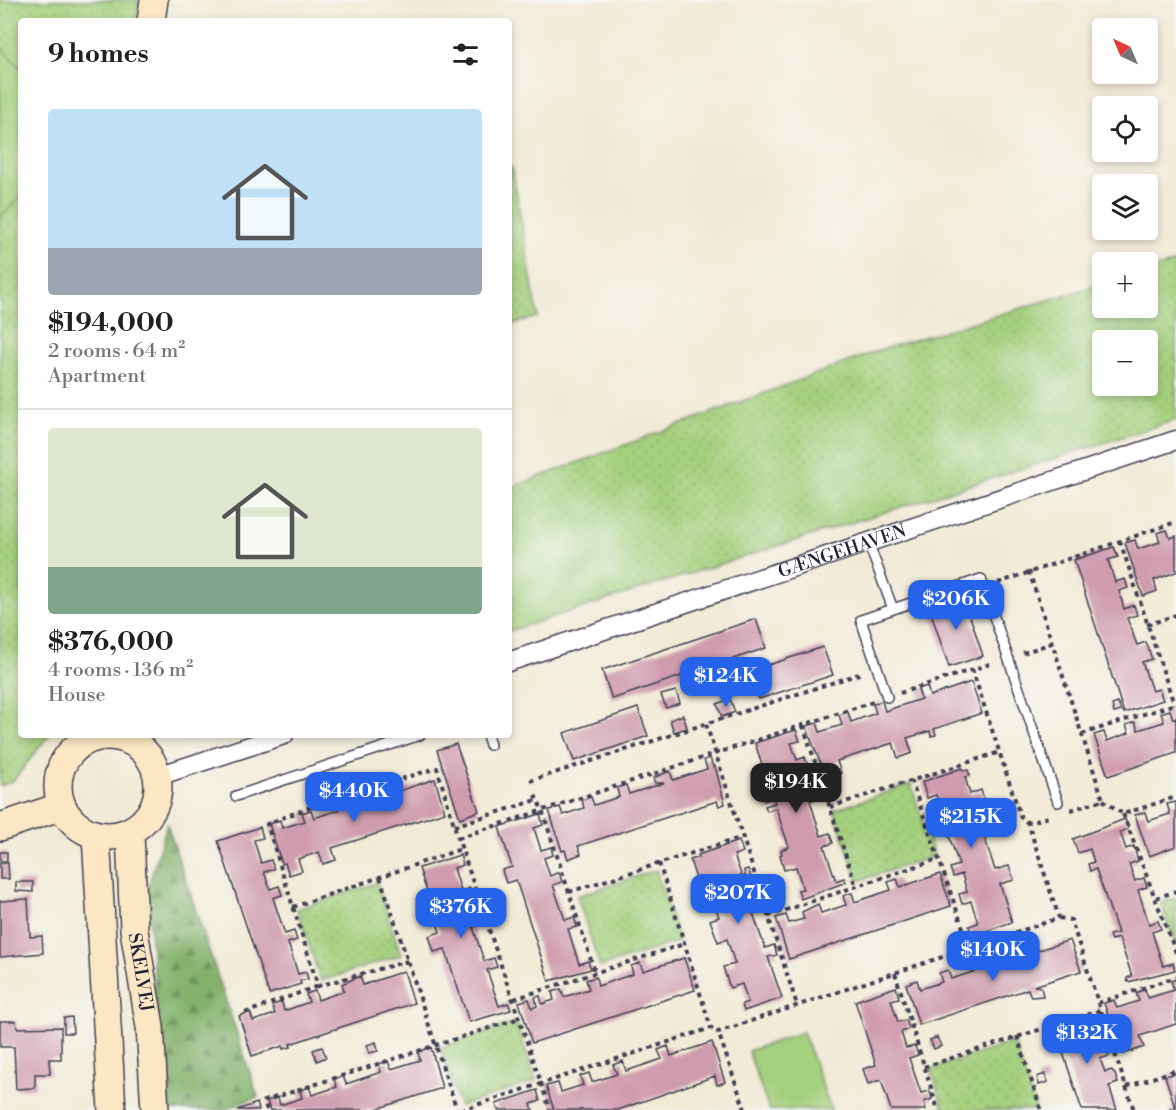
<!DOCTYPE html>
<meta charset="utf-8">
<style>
:root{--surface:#fff;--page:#f2f2f2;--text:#202124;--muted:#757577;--line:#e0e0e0;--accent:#2563eb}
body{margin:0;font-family:"Libre Bodoni",serif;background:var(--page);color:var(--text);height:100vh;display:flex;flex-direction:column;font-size:22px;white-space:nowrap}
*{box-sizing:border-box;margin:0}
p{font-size:20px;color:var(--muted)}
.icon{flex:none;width:33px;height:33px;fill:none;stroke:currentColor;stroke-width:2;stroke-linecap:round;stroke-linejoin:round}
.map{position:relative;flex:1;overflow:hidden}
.side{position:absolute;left:18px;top:18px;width:494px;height:720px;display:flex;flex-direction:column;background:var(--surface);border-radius:6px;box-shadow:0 3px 9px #0003}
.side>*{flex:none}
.needle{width:39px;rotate:316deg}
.buttons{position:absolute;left:1092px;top:18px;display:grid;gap:12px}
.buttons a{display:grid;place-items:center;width:66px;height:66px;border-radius:6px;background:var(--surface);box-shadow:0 3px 9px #0003;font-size:30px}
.price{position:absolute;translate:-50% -51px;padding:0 14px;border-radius:12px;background:var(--accent);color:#fff;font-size:20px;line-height:39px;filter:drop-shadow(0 2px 3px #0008)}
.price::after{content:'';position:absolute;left:50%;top:36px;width:18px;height:14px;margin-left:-9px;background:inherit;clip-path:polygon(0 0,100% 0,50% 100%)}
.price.current{background:#222;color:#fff}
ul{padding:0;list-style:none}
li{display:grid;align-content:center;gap:12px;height:318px;padding:0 30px}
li+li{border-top:2px solid var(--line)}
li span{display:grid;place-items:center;height:186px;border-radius:6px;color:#555}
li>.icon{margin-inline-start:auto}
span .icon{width:108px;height:108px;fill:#fffc;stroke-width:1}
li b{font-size:26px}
h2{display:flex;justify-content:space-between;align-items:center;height:72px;padding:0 30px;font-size:26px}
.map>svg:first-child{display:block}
.grass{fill:url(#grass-dots);stroke:#63795c;stroke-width:1.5;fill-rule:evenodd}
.forest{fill:url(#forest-firs);stroke:#526a54;stroke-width:1.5}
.garden{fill:#a4d07d;stroke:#63795c;stroke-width:1.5}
.building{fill:#cf9cae}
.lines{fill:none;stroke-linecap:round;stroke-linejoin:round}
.lane-casing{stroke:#414052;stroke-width:12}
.street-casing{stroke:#414052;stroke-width:21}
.secondary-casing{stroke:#414052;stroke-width:30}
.path{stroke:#414052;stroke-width:4;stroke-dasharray:4.5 4.5;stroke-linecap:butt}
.lane{stroke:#fff;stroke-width:9}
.street{stroke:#fff;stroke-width:18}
.secondary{stroke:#fbe7c3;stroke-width:27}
.labels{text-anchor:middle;stroke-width:5;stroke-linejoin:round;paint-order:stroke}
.street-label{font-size:18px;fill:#22223b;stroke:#f6f6f2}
</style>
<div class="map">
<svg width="1176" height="1110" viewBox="0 0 1176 1110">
<defs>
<pattern id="grass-dots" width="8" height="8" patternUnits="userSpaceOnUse" patternTransform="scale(1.5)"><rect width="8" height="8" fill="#a4d07d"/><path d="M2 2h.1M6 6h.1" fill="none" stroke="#8db26d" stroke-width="1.8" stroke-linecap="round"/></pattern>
<pattern id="forest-firs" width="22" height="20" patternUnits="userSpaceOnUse" patternTransform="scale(1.5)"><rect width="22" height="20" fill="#83b26c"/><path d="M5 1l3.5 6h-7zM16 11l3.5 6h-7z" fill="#6b905a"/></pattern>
</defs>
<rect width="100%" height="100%" fill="#f6f6f2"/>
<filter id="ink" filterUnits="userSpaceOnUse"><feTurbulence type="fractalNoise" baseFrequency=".0167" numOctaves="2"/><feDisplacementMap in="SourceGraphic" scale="12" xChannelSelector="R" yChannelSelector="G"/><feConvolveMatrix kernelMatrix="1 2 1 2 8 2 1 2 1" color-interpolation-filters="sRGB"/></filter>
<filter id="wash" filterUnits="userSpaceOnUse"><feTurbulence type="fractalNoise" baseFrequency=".008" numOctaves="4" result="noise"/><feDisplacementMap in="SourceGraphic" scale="24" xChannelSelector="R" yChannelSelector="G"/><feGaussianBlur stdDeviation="1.35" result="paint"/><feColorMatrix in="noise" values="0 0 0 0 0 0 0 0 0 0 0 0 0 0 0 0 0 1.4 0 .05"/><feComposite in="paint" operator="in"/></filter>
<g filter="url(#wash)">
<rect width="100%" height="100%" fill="#f1ead6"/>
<path class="grass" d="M0,0H139L136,21H21V735H49L13,781L0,786Z
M509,166L512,168L538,317L509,325Z
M1176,262V420L509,631V488L880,350L1102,284V308H1148V271ZM1148,340V386H1102V340Z
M911,784L934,856L858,881L834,810Z
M656,870L679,941L600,967L577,896Z
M377,883L401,955L321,981L297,909Z
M1176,898V947L1161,903Z
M516,1022L536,1081L460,1106L440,1048Z
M1014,1042L1036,1110H944L931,1069Z"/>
<path class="forest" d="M167,824L258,1097L223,1110H164L147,890Z"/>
<path class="garden" d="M0,46L21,69V195L0,218Z
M803,1032L831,1110H769L748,1051Z"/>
<g id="blocks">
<path class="building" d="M1167,530L1170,538L1176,536V572L1154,580L1157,591L1143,596L1125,543L1135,540L1138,549L1160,542L1157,533Z
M1114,547L1118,557L1108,560L1115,582L1125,579L1128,588L1119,591L1124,609L1134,605L1137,615L1127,618L1137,645L1146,642L1152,659L1142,662L1152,691L1159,689L1163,700L1124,713L1074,560Z
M963,595L983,656L949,667L929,607Z
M756,619L766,648L612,699L602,670Z
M823,647L833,675L759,699L750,671Z
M723,675L728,688L714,693L710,680Z
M971,682L982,713L934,729L936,735L931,736L930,731L907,738L912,753L898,758L893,743L837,761L841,773L826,778L806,726L817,723L820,732L842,725L839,715L848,712L851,722L876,713L873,704L882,701L885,711L921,699L918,689L927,686L930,696Z
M676,691L680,703L666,708L661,695Z
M730,699L735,712L722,717L717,704Z
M1118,703L1121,711L1114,713L1112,705Z
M638,708L648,736L574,761L564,733Z
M1170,710L1173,719L1176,718V753L1108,776L1094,735L1104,732L1107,741L1129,733L1126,725L1135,722L1138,730L1164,722L1161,713Z
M683,715L687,728L674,732L670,720Z
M796,730L800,741L791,743L797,760L805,757L810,772L802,775L807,792L816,789L818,798L810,801L821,836L830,833L833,843L824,846L836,881L844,878L846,882L801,899L798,890L803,889L796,867L784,870L780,855L782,854L781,850L789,847L776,808L767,811L765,806L775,803L773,798L764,801L759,783L767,780L755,743Z
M456,744L479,811L460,818L437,750Z
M710,758L713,767L715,766L725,804L719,806L717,801L578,846L581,854L568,859L565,850L562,851L549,810L560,807L563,815L584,808L582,800L591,797L594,805L619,797L617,788L626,785L629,794L664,783H655L653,778L670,771L673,780L707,769L704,760Z
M962,768L963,771L968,770L970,776L965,777L970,794L981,790L988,811L977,814L995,870L1009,866L1014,880L1000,884L1012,922L972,936L969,926L978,923L971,901L962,904L959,894L967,892L962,874L953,877L950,868L959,865L947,830L939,833L935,824L944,821L936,795L927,798L922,782Z
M435,779L445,812L332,848L336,860L323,864L319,852L298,859L302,871L289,875L285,863L282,864L269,824L280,820L282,828L305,821L302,813L311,810L314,818L339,810L337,802L346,799L349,807L383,796L381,787L391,784L393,793Z
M1176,802V846L1149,856L1135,815L1145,812L1148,821L1170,814L1167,804Z
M540,814L543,825L534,828L541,850L551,847L553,855L544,858L550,876L559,872L562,882L553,885L565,920L574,917L577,927L568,929L579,964L588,961L591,969L549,981L516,880L506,883L502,870L512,867L499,827Z
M1125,819L1128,829L1120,832L1126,849L1134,846L1138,861L1129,864L1135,881L1144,878L1147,887L1138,890L1149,924L1158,921L1161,929L1152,932L1163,966L1173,963L1175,970L1128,982L1127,978L1132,976L1119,938L1111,940L1109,935L1118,933L1096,869L1090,871L1088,864L1094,862L1090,849L1078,853L1073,839Z
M260,827L263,838L254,840L261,863L271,860L274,869L264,872L270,889L279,886L282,895L273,898L285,934L294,931L297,940L288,943L298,974L306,972L308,979L300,981L301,984L269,994L218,841Z
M739,841L743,852L734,855L742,877L745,876L744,870L748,869L753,883L744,886L750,903L759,900L762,910L753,913L765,948L774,945L777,955L768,957L782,998L744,1011L742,1004L748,1002L742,984L730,988L723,967L735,964L727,939L718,942L710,920L719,917L706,879L697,882L690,860L699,857L698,855Z
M0,852H7V861H0Z
M460,855L463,865L454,868L461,891L470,888L473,897L464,900L470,916L479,913L482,924L473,927L484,961L494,958L497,967L487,970L499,1006L508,1003L511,1010L469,1022L445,949L434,952L429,936L440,932L419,868Z
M0,863H8L9,879H0Z
M940,874L951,906L789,959L776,918L786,915L789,923L804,919L802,912L818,904L821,913L846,905L843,896L852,893L855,902L891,890L888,882L897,879L900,887Z
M16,882H33V892L16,891Z
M28,899L30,937L42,936L43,953L0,957V901Z
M1070,940L1081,971L1034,986L1041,987L1043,996L1031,997L1028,989L919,1025L906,984L917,980L920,989L942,982L939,973L948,970L951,979L976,971L973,962L982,959L985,968L1021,956L1017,947L1027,944L1030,953Z
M684,958L695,990L532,1043L519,1002L529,999L532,1008L537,1006L535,997L540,996L542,1004L554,1000L552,992L561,989L564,997L589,989L586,980L596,977L598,986L633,974L631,966L640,963L643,971Z
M404,971L414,1003L290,1044L291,1047L283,1049V1046L252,1056L239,1016L250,1012L253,1021L275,1014L272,1005L282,1002L284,1011L309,1002L306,994L315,991L318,1000L344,991L342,984L360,976L363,985Z
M1176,979V1024L1140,1036L1144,1047L1124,1054L1120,1042L1117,1043L1104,1003L1114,1000L1117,1008L1139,1001L1136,993L1145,989L1148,998L1174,990L1171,981Z
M896,987L899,998L891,1000L898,1022L906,1020L909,1029L901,1032L906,1048L915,1046L918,1055L909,1058L921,1093L930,1091L932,1099L924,1102L926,1110H891L881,1080L868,1084L863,1069L876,1065L855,1001Z
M1096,1015L1099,1026L1091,1029L1098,1051L1106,1048L1109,1056L1100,1059L1105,1072L1112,1070L1115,1074L1118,1083L1109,1086L1117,1110H1082L1055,1029Z
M72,1017L73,1033H64V1018Z
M0,1021H16L17,1028L61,1027V1059H49L50,1074H35V1088L16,1089L14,1047H0Z
M937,1037L941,1046L934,1049L930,1040Z
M376,1042L378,1051L369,1053L367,1045Z
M712,1042L725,1082L717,1085L715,1076L618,1110H554L546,1086L558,1083L561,1092L583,1085L580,1076L589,1073L592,1082L617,1074L613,1065L623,1061L626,1071L662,1059L658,1050L668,1046L671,1056Z
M322,1047L326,1057L317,1061L313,1050Z
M431,1047L442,1088L373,1110H270L267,1101L278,1097L280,1105L302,1098L300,1090L309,1087L312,1095L337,1087L334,1079L343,1076L346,1084L381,1072L379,1064L388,1061L391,1069L420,1060L418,1052Z
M1176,1073V1110H1168L1175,1107L1165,1076Z
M1045,1074L1048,1082L1039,1085L1037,1077Z
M537,1090L540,1101L531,1104L533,1110H498L496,1104Z
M257,1103L259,1110H237Z"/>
</g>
</g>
<g filter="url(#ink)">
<use href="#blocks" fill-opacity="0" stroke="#414052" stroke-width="1.5"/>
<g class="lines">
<g class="lane-casing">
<path id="lane" d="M868,542L893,609
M887,697L861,620L981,579L1058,802
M487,735L490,745
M236,796L420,735"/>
</g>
<g class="street-casing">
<g id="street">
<path id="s1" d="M508,662L1176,440"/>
<path d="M158,776L284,735"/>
</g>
</g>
<g class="secondary-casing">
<g id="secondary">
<path d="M151,21L154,0"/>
<circle cx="108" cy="786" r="50"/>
<path d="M0,827L62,806"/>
<path id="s2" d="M130,833L134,930L150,1027L155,1110"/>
<path d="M96,836L112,1110"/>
</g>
</g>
<path class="path" d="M1120,541L1174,704
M1029,571L1103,800L1071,810
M998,583L1176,522
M1147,625L1176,615
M1023,653L1052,643
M972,669L1021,818L1028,823
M900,693L993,663
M706,724L797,1005
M803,725L856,887
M1082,734L1175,704
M911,780L970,948
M530,781L862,673
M311,787L318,804
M535,795L542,810L595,972
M1103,800L1123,814L1176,797
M830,807L1000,752
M1123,814L1176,953
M454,826L537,800
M458,838L873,702
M659,863L711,1028L718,1032
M380,877L457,1110
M569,892L743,837
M1156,898L1176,891
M293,907L461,849
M768,916L938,859
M1059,918L1071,920L1126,1087L1176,1070
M408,961L318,986L267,824L318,804L437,768L458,838L550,1110
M895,973L938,1110
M514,999L684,944
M1098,1003L1176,977
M245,1013L318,986
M1017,1036L1041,1110
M924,1067L1101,1010
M1126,1087L1134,1110
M267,1110L264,1101L520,1018
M461,1110L711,1028
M745,1110L718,1032L1059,918L1028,823L1052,816"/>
<use href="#lane" class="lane"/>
<use href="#street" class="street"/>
<use href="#secondary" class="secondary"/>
</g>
</g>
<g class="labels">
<g class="street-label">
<text dy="6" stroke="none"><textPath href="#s1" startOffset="352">GÆNGEHAVEN</textPath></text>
<text dy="6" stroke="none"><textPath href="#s2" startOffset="140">SKELVEJ</textPath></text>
</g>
</g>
</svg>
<div class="buttons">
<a><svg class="needle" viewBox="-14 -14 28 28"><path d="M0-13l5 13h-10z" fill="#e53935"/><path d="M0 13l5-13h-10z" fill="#757577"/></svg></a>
<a><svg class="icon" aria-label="locate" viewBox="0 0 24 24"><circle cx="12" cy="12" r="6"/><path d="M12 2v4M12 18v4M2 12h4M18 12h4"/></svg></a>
<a><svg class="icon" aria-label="layers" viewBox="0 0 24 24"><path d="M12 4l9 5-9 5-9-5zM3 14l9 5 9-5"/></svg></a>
<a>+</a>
<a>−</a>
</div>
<b class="price" style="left:956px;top:631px">$206K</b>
<b class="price" style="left:726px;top:708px">$124K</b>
<b class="price current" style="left:796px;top:814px">$194K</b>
<b class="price" style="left:354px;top:823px">$440K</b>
<b class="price" style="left:971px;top:849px">$215K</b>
<b class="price" style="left:738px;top:925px">$207K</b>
<b class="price" style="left:461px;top:939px">$376K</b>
<b class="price" style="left:993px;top:982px">$140K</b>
<b class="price" style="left:1087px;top:1065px">$132K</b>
<section class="side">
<h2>9 homes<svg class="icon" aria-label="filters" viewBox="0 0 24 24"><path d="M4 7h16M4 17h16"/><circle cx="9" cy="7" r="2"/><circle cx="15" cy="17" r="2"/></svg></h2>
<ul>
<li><span style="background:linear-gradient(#bfe0f5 75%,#9aa5b1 0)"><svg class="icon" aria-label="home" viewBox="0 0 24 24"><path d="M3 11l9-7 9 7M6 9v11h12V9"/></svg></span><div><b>$194,000</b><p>2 rooms · 64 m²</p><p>Apartment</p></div></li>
<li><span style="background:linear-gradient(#dfe7d0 75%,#7fa58c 0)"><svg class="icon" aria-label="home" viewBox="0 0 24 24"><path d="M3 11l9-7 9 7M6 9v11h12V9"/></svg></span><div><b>$376,000</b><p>4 rooms · 136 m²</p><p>House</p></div></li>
</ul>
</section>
</div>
